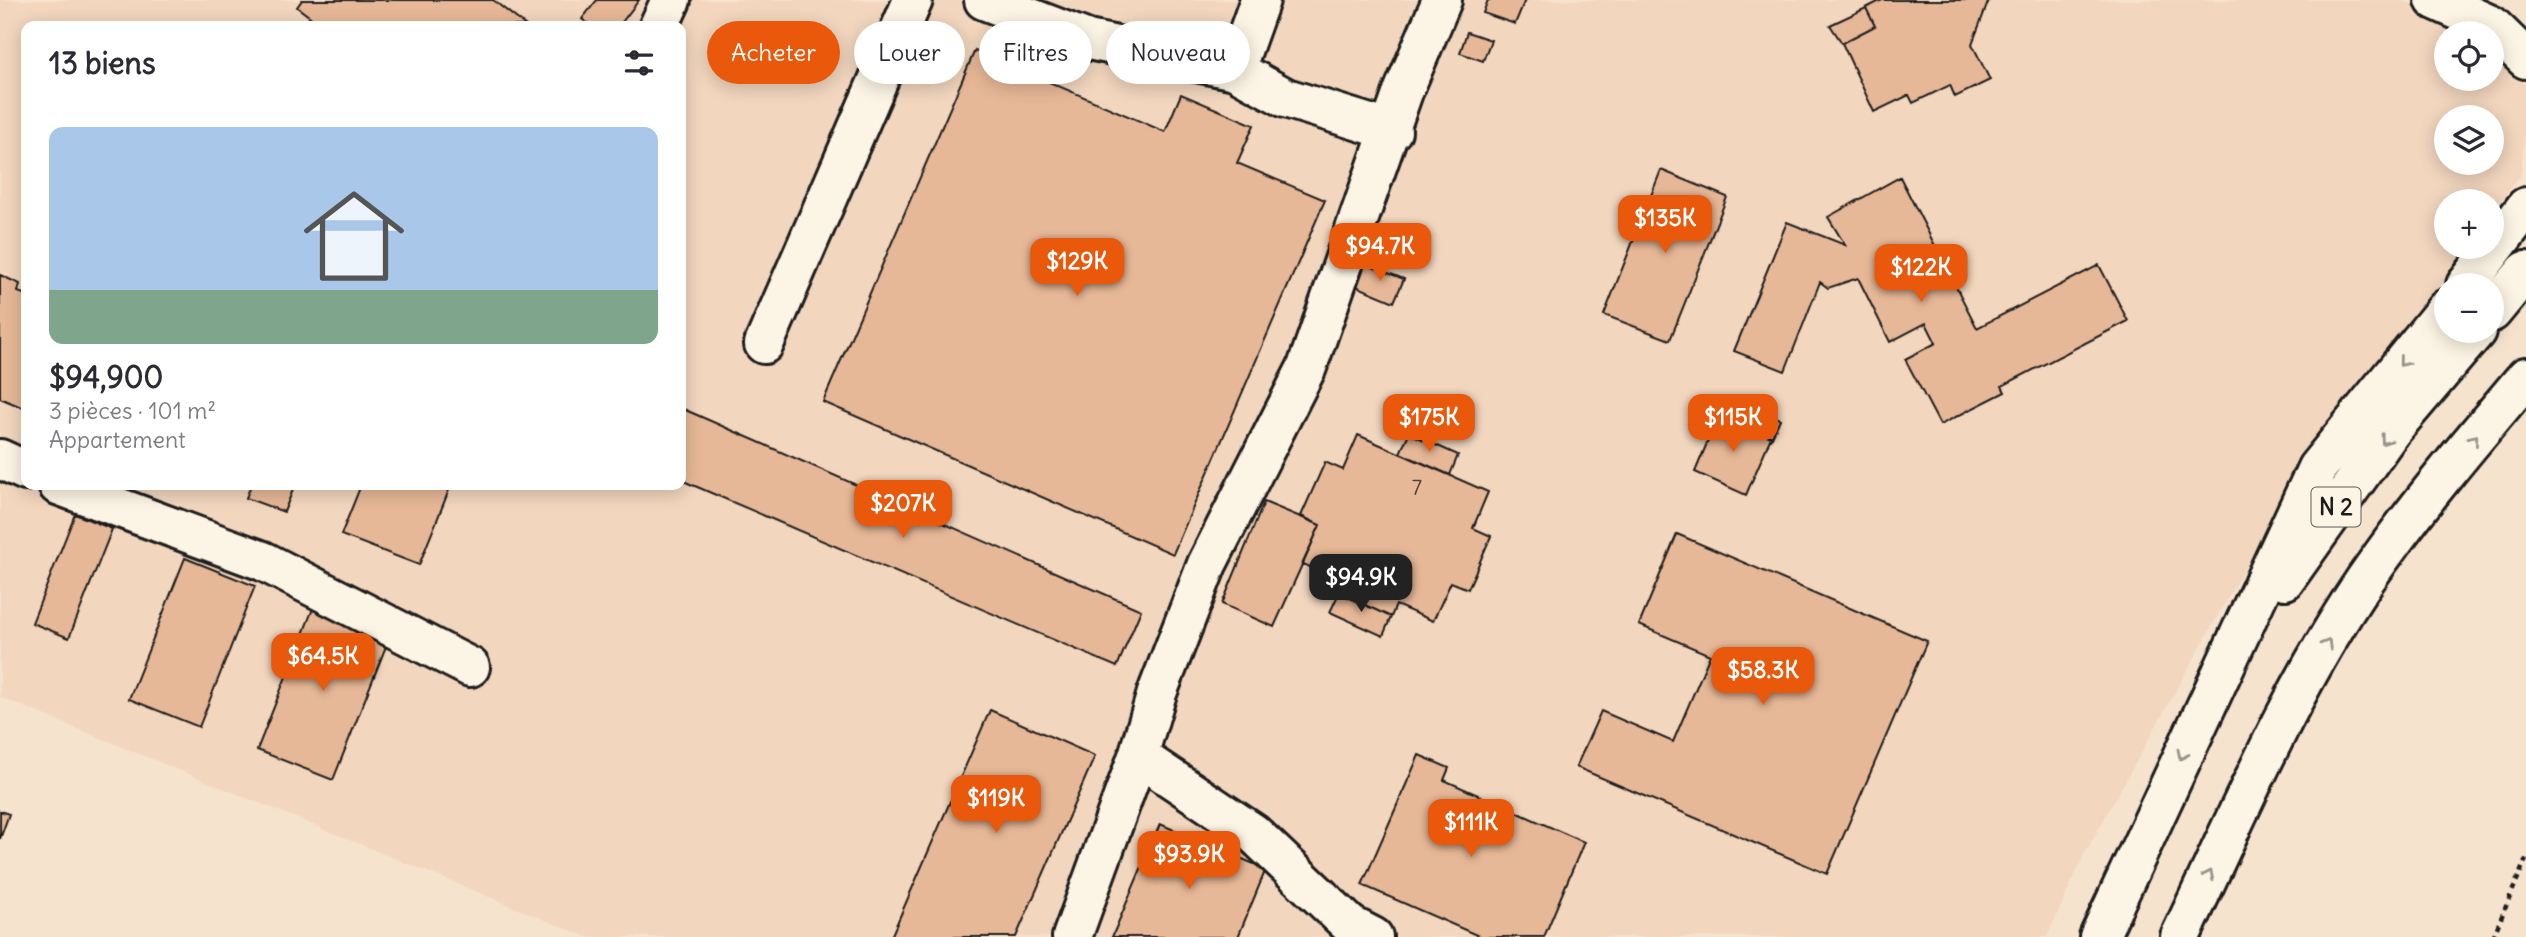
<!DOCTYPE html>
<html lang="fr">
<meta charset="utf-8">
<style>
:root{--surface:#fff;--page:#f7f7f7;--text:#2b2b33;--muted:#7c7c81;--accent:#ea580c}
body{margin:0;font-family:Delius,sans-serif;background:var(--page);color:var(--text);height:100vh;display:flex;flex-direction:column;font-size:26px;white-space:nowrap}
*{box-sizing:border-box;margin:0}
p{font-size:23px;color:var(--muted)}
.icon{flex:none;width:38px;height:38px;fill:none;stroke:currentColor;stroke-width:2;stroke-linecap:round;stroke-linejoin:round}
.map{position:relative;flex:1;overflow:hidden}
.panel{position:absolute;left:21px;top:21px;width:665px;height:469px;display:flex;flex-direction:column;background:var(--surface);border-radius:14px;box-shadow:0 4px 18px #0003}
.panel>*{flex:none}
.hud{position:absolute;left:707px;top:21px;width:665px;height:63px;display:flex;gap:14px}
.controls{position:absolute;left:2434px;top:21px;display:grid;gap:14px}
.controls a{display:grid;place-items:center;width:70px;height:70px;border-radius:50%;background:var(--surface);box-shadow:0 4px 18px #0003;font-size:35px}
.price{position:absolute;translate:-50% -60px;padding:0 16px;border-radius:14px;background:var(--accent);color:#fff;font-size:23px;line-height:46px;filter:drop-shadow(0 2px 4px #0008)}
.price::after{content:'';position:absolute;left:50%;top:42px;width:21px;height:16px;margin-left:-10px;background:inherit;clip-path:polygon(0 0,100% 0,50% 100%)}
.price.selected{background:#222;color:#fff}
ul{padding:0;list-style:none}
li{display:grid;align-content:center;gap:14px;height:371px;padding:0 28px}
li span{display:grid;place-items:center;height:217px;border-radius:14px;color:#555}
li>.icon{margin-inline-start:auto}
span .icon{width:126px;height:126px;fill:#fffc;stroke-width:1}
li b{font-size:30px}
h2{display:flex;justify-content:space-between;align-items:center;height:84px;padding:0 28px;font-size:30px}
.tag{padding:0 24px;border-radius:32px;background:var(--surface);box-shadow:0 4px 18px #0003;font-size:24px;line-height:63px}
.tag.selected{background:var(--accent);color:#fff}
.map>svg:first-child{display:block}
.built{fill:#f2d6be;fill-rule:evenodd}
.building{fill:#e7b897;stroke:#1c1c1c;stroke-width:2}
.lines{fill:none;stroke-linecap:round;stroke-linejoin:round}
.minor-casing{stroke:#1c1c1c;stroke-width:44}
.highway-casing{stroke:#1c1c1c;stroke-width:44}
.path{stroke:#1c1c1c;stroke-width:4.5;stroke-dasharray:5 5;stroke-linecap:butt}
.minor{stroke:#fcf5e5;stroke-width:38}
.highway{stroke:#fcf5e5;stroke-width:38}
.oneway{stroke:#97938b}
.labels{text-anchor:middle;stroke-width:7;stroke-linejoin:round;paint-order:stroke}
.number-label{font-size:21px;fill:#4f433b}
.shield{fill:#fcf5e5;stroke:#5f5d58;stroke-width:2}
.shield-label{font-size:23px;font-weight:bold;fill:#1c1c1c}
</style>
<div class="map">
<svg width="2526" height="937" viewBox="0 0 2526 937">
<rect width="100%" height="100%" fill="#f6e3ce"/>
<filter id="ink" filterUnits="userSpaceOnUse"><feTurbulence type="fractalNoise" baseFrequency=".0143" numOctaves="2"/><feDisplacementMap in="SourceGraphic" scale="14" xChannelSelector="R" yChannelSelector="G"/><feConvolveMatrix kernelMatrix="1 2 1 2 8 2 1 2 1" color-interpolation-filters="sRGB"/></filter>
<g filter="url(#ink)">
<path class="built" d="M0,0H2400L2431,11L2459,33H2446V79H2492V59L2526,85V112L2521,173L2492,213V201H2446V247H2468L2277,510L2085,853L2047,937H587L0,697ZM26,26H681V485H26ZM2446,117H2492V163H2446Z"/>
<path class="building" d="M302,0H493L526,26H322L297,7Z
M597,0H639L619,26H591L582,19Z
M1488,0H1525L1515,24L1483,13Z
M1882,0H1989L1972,44L1990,80L1955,97L1950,85L1913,103L1909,95L1874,112L1842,43L1875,26L1866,8Z
M1866,8L1875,26L1842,43L1830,25Z
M1467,32L1491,40L1483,61L1460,53Z
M975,50L1165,132L1181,94L1254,125L1237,163L1325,200L1173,554L823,402Z
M1661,170L1727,197L1670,340L1604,315Z
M1900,177L1977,328L2099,265L2128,321L2002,386L2005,392L1940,425L1905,359L1936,343L1926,323L1890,342L1858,278L1828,288L1820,282L1785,371L1734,351L1787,222L1845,245L1828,217Z
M1365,264L1404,279L1394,302L1356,286Z
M0,275L20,284L18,292L26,295V409L0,398Z
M1750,407L1780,419L1772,437L1744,424Z
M681,408L1141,610L1117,667L681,480Z
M1719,414L1771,437L1746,495L1695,472Z
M1409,433L1458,455L1450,475L1400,453Z
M1358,435L1488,492L1473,528L1491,536L1468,589L1451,582L1433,621L1396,605L1391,617L1339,593L1344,582L1303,564L1320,525L1301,516L1325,462L1343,470Z
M251,485H295L284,512L246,498Z
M361,485H451L419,565L341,535Z
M1264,502L1320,525L1274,627L1222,604Z
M75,514L112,529L69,638L32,623Z
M1677,534L1927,641L1827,874L1576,767L1601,711L1673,742L1710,655L1639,625Z
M185,558L255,586L199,727L129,699Z
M1339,593L1391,617L1383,636L1330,612Z
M314,606L390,636L333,780L257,750Z
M990,710L1095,756L1016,937H891Z
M1419,755L1449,768L1444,780L1584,842L1544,937H1481L1362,885Z
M0,811L9,814L0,839Z
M1160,824L1266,869L1238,937H1112Z"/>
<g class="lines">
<g class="minor-casing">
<path id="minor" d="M984,0L1088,40L1235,70L1286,98L1392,131
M659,26L671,0
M1235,70L1260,0
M764,344L913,0
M0,459L26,471
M58,485L263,561L470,667
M1138,756L1253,833L1350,925L1373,937
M1072,937L1138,756L1157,693L1207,564L1307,367L1403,92L1442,0"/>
</g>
<g class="highway-casing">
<path id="highway" d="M2435,0L2491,25L2526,59
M2466,285L2526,207
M2492,312L2526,271
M2285,580L2391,431L2476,331
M2099,937L2317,468L2446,309
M2180,937C2237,817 2290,690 2365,580C2414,509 2470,443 2526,377"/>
</g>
<path class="path" d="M2493,937L2526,859"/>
<use href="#minor" class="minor"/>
<use href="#highway" class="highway"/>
</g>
<defs><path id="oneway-chevron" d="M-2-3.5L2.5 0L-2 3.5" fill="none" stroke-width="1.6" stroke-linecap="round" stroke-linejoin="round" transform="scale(1.75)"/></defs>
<g class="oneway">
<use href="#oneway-chevron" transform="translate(2403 362) rotate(129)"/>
<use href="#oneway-chevron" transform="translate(2474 439) rotate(-50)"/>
<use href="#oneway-chevron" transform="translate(2385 440) rotate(126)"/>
<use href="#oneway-chevron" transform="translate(2327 644) rotate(-59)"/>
<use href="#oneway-chevron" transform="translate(2182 755) rotate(115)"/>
<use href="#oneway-chevron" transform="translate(2209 875) rotate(-64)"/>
</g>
</g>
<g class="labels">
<g class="number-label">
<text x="1417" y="495">7</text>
</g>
<rect class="shield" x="2311.5" y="487.5" width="49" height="39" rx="5"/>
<g class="shield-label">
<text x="2336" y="515">N 2</text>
</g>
</g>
</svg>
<div class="controls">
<a><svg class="icon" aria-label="locate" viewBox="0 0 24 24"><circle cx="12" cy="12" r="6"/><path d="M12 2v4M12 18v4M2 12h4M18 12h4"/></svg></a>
<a><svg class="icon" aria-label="layers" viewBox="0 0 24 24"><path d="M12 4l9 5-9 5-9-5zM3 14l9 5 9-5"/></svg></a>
<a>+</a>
<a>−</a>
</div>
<b class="price" style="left:1665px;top:255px">$135K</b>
<b class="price" style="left:1380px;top:283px">$94.7K</b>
<b class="price" style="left:1077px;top:298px">$129K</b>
<b class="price" style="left:1921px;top:304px">$122K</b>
<b class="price" style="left:1429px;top:454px">$175K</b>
<b class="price" style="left:1733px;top:454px">$115K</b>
<b class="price" style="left:903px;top:540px">$207K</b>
<b class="price selected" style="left:1361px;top:614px">$94.9K</b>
<b class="price" style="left:323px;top:693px">$64.5K</b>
<b class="price" style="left:1763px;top:707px">$58.3K</b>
<b class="price" style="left:996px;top:835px">$119K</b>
<b class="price" style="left:1471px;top:859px">$111K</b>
<b class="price" style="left:1189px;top:891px">$93.9K</b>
<div class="hud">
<a class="tag selected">Acheter</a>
<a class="tag">Louer</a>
<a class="tag">Filtres</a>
<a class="tag">Nouveau</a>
</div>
<section class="panel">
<h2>13 biens<svg class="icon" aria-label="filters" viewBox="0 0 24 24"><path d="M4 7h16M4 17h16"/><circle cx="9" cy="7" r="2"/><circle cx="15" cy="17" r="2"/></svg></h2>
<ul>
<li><span style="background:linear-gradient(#a9c7e8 75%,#7fa58c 0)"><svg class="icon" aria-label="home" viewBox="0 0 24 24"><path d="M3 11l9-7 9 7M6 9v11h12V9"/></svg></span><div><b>$94,900</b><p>3 pièces · 101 m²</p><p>Appartement</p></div></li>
</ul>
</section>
</div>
